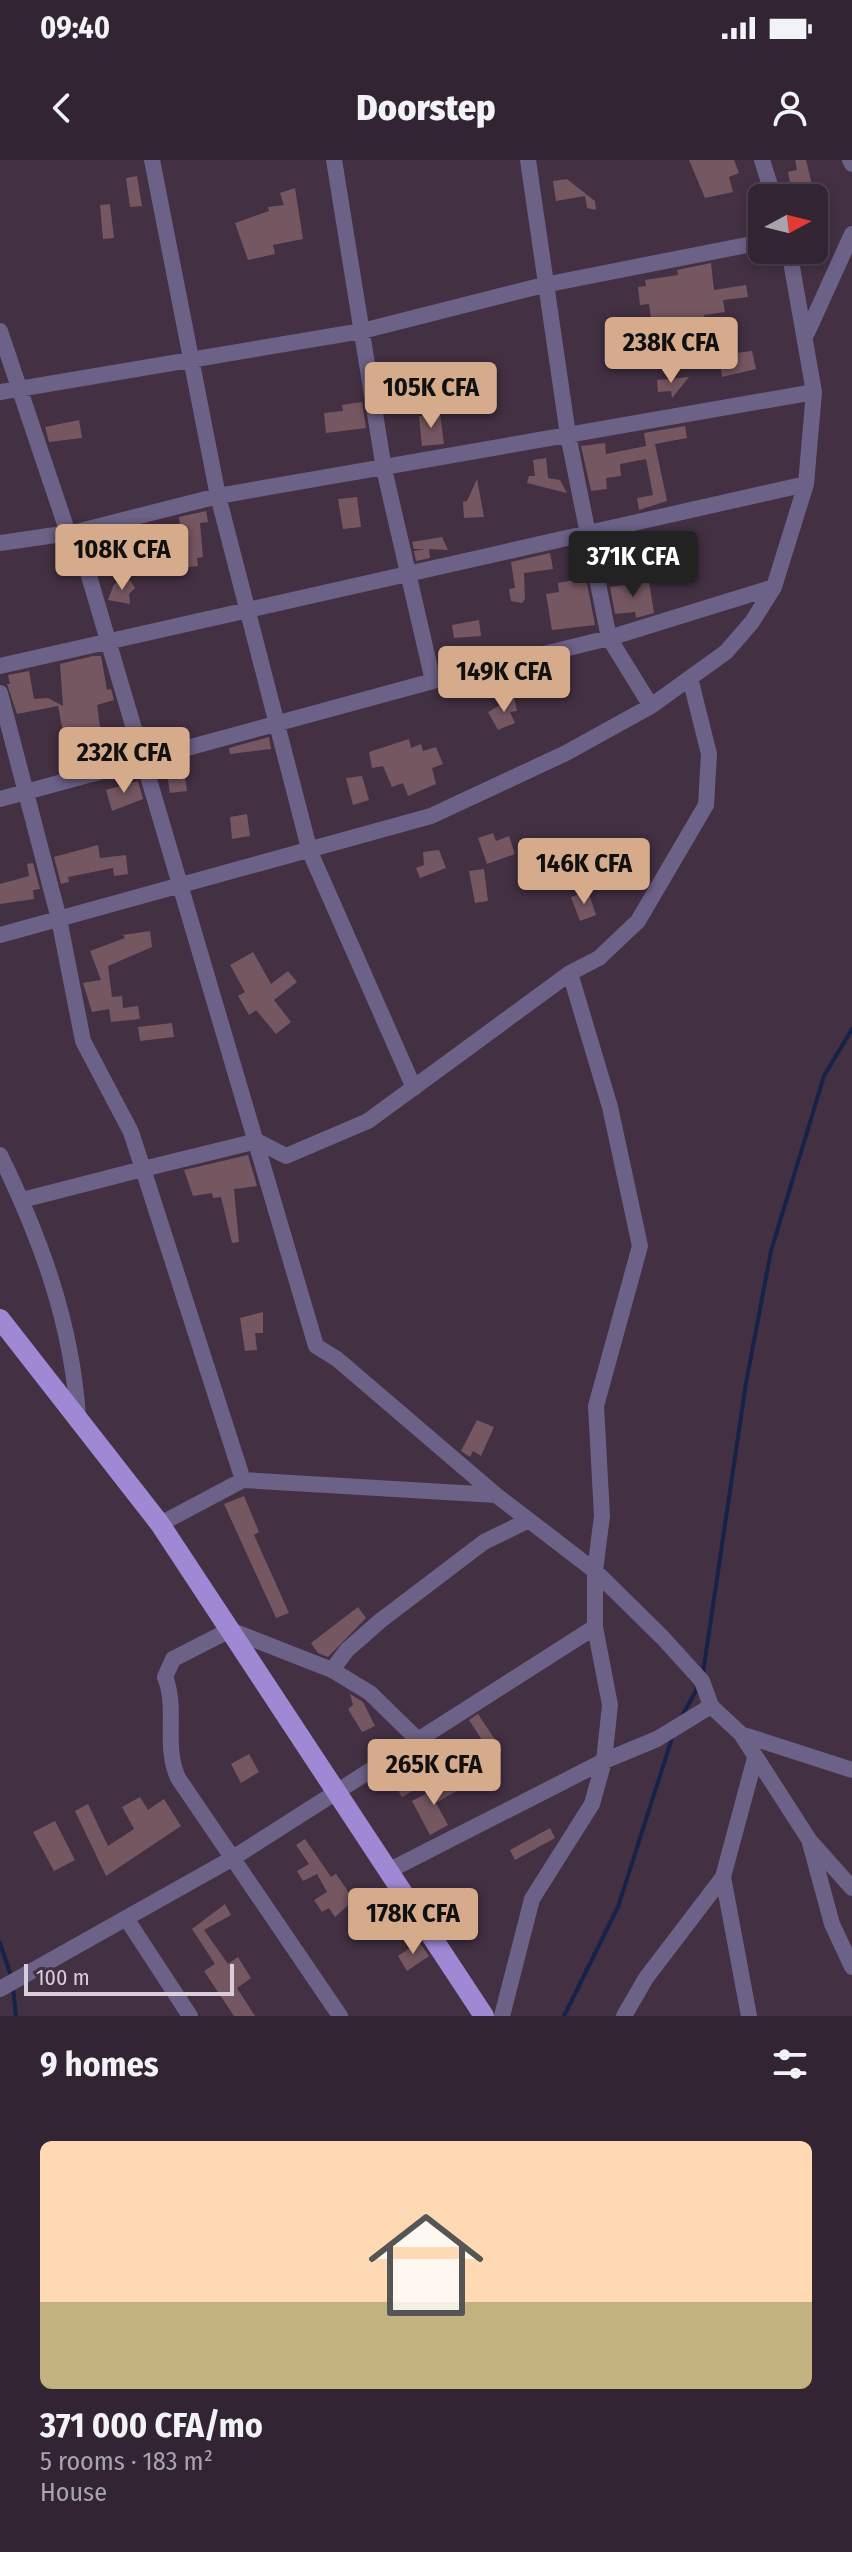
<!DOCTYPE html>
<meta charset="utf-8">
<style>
:root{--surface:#322432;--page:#3d303e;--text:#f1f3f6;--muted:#a8a4ac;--line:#4d414d;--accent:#d6ab8b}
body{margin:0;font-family:"Fira Sans Condensed",sans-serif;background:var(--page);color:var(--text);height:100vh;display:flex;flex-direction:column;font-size:30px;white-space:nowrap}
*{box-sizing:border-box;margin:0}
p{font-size:26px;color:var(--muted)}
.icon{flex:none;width:44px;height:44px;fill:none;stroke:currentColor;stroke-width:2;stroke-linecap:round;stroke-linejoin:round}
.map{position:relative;height:1856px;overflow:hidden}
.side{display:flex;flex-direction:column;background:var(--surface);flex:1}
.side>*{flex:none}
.needle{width:52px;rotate:83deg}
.tools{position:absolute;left:748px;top:24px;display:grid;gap:16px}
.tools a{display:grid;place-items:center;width:80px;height:80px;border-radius:12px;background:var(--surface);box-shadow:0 4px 12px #0003,0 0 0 2px var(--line);font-size:40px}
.scale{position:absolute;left:24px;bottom:20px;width:210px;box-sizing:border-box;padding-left:8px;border:4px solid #d9cdd9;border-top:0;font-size:22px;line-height:28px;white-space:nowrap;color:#d9cdd9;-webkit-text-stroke:6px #433043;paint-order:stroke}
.price{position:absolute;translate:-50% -68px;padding:0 18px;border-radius:8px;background:var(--accent);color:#111;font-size:26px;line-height:52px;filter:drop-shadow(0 2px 4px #0008)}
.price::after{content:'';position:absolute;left:50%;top:48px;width:24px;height:18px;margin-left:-12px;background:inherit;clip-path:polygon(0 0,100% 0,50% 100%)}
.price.active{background:#222;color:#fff}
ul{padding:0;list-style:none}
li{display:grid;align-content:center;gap:16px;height:424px;padding:0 40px}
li+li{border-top:2px solid var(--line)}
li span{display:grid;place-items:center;height:248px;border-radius:12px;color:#555}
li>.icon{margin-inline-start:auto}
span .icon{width:144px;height:144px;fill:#fffc;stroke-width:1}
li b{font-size:34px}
h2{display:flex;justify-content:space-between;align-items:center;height:96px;padding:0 40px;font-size:34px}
.status{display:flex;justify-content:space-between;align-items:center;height:56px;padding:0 40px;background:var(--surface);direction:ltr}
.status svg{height:22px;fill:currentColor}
header{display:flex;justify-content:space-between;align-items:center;height:104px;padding:0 40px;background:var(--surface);font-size:36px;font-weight:800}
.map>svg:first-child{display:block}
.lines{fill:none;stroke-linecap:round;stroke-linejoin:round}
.stream{stroke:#162247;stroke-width:4}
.building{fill:#755762}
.minor{stroke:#6c6187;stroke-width:16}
.major{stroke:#a089d4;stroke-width:20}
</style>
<div class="status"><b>09:40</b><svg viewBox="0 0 49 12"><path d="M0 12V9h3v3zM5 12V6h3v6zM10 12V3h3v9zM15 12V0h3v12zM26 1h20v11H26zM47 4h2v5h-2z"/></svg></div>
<header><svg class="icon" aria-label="back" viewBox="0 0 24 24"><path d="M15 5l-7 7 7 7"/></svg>Doorstep<svg class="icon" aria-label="person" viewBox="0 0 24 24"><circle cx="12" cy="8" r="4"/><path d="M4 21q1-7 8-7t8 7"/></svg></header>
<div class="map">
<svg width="852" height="1856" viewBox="0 0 852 1856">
<rect width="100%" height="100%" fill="#433043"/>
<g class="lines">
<path class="stream" d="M703,1513L746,1223L771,1091L824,916L852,869
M682,1556L699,1525
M0,1783L12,1819
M13,1827L16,1856
M564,1856L618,1747L673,1575"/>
</g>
<path class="building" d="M689,0H734L739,13L729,17L733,32L705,38Z
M795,0H806L812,25L791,28L788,12L797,10Z
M137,16L142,46L130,47L126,18Z
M567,19L595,41L596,50L587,48L585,36L556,41L553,21Z
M295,28L303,79L273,85L275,94L248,100L235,63L269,51L268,47L284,45L280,33Z
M110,44L114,78L103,79L100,45Z
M711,103L714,130L746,125L748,137L723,140L725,152L704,155L705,163L677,167L678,172L653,175L649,144L640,145L638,127L646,126L645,120L678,115L677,110Z
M752,191L756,209L722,217L719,195Z
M689,217L672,238L671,231L658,232L657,220Z
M362,242L366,268L326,273L324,253L343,251L342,245Z
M440,254L444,284L422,286L419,256Z
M79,260L82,278L49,282L45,267Z
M685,266L687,278L655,284L667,341L639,350L637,338L653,335L646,299L620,304L621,316L606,318L607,329L591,331L581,286L605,283L606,294L646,286L644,273Z
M546,298L548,318L560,320L567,333L527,323L529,316H535L533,300Z
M477,319L484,357L464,358L463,342L467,341Z
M357,337L361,367L343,369L338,339Z
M206,351L208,362L200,363L203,397L197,398L198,406L179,408L176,384L182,383L179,357Z
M442,377L448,390L429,389L430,398L416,401L414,391L425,389H414L412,382Z
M120,386L137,391L143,387L144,393L155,396L157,406L142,403L131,409L127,402L129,396L118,391Z
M550,393L553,409L524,413L525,439L522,443L511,441L509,429L515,428L511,402Z
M586,418L595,465L552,470L546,434L559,432L558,423Z
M130,420L135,428L129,434L130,444L108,440L114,424Z
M649,422L654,453L636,458L635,452L615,454L610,427Z
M479,460L481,476L454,478L452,465Z
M93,496H101L107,530L111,529L114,540L97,545L102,582L95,594L97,601L76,606L69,603L58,546L17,554L7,524H10L8,515L29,511L34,539L48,538L63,546L60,504Z
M514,537L517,551L510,552L515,563L498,570L488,552Z
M269,577L271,589L230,594L229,588Z
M409,579L411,588L421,584L423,591L436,587L443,604L432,608L436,624L408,636L403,623L392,627L383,606L372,608L369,592Z
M184,612L187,631L170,633L167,614Z
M362,616L369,640L353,645L346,618Z
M138,621L143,639L112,651L106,630Z
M247,654L250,676L232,679L230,657Z
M493,673L496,681L509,676L515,694L487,704L478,678Z
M98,685L100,698L126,695L128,714L114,716L113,708L68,717L69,722L61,724L54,697Z
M439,690L446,708L420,718L416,708L424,705L423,692Z
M33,703L40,729L33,730L34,739L0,744V724L29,716L27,704Z
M484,709L488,741L475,743L469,711Z
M588,731L596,755L580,761L571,737Z
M150,771L152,787L108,806L112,837L122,836L123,848L138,846L140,859L111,862L109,849L92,852L83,823L101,820L90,791L125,778L123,775Z
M253,792L271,824L288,811L297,822L274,840L291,862L276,874L256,850L249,855L238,836L245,832L230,805Z
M172,863L174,877L140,881L138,867Z
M248,995L257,1026L234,1029L239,1082L232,1083L221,1037L213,1038L212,1033L193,1036L184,1010Z
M263,1152V1173H255L257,1190L245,1191L240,1158Z
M477,1260L494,1267L481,1296L473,1291L470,1297L461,1291Z
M244,1336L259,1372L254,1375L289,1453L276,1458L224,1344Z
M358,1447L366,1458L328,1497L318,1493L311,1483Z
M350,1534L363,1542L375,1566L362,1572L348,1549L353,1545Z
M478,1554L502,1590L493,1597L469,1560Z
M249,1594L259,1612L241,1623L231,1604Z
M399,1605L414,1630L402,1637L387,1613Z
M452,1620L458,1630L436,1643L448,1665L430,1675L412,1641Z
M140,1637L148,1650L164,1639L181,1666L106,1716L75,1651L88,1644L108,1686L134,1669L122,1647Z
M55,1661L75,1700L54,1711L33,1672Z
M550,1668L555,1678L515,1700L510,1690Z
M305,1679L331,1717L336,1714L354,1740L335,1757L329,1748L322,1752L314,1740L327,1732L317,1714L303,1721L297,1711L309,1704L296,1685Z
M225,1744L231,1755L204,1770L228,1804L238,1797L251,1818L237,1828L255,1856H234L204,1811L215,1804L192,1769Z
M419,1782L429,1796L407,1811L398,1796Z"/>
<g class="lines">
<path class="minor" d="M152,0L218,336L310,692L414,928
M334,0L384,309L433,521
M528,0L568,275L609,478L651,546
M762,0L774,38
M850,0L852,4
M0,171L68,373
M807,173L852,74
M0,232L362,171L544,125L762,82
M76,372L316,1186L337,1199L496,1335L595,1411L663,1478L702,1521L711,1546L741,1574L810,1681L852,1728
M0,383L76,372L218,336L814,232
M0,506L806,324
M0,533L59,759L83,881L131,972L143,1009L22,1040
M0,639L433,521L609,478L774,427
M0,775L431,656L566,593L651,546L726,492L752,462L774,427L806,324L814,232L789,90
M0,995C41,1079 72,1164 78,1257
M243,1320L496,1335
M160,1364L243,1320L143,1009L257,981L286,996L368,961L570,813L599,798L638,761L706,645L709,594L690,518
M332,1510L347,1490L380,1461L484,1382L529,1360
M741,1574L852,1610
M810,1683L832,1764L852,1807
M390,1710L604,1601L657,1579L711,1546
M126,1758L190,1856
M0,1829L233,1698L595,1467
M340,1856L178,1618C163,1585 178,1549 165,1517L173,1499L230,1470L332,1510L370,1533L417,1579
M502,1856L532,1739L592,1644L604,1601L610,1545L595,1467V1411L602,1356L596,1246L640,1086L610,947L570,813
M624,1856L646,1818L723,1717
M749,1856L723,1717L755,1598"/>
<path class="major" d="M0,1159L160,1364L484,1856"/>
</g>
</svg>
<div class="tools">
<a><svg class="needle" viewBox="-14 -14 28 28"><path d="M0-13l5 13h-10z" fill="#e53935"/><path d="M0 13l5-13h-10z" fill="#a8a4ac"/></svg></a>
</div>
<div class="scale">100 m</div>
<b class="price" style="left:671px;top:225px">238K CFA</b>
<b class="price" style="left:431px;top:270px">105K CFA</b>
<b class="price" style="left:122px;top:432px">108K CFA</b>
<b class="price active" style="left:633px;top:439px">371K CFA</b>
<b class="price" style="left:504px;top:554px">149K CFA</b>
<b class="price" style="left:124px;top:635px">232K CFA</b>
<b class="price" style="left:584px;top:746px">146K CFA</b>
<b class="price" style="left:434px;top:1647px">265K CFA</b>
<b class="price" style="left:413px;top:1796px">178K CFA</b>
</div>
<section class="side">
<h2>9 homes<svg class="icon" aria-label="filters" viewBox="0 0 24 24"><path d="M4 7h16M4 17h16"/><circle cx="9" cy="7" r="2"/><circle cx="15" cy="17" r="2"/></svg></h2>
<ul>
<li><span style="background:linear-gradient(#ffd9b3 65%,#c2b280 0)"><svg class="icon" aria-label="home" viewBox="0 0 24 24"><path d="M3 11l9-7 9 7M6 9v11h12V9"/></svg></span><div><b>371 000 CFA/mo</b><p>5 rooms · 183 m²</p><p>House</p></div></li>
</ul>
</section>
